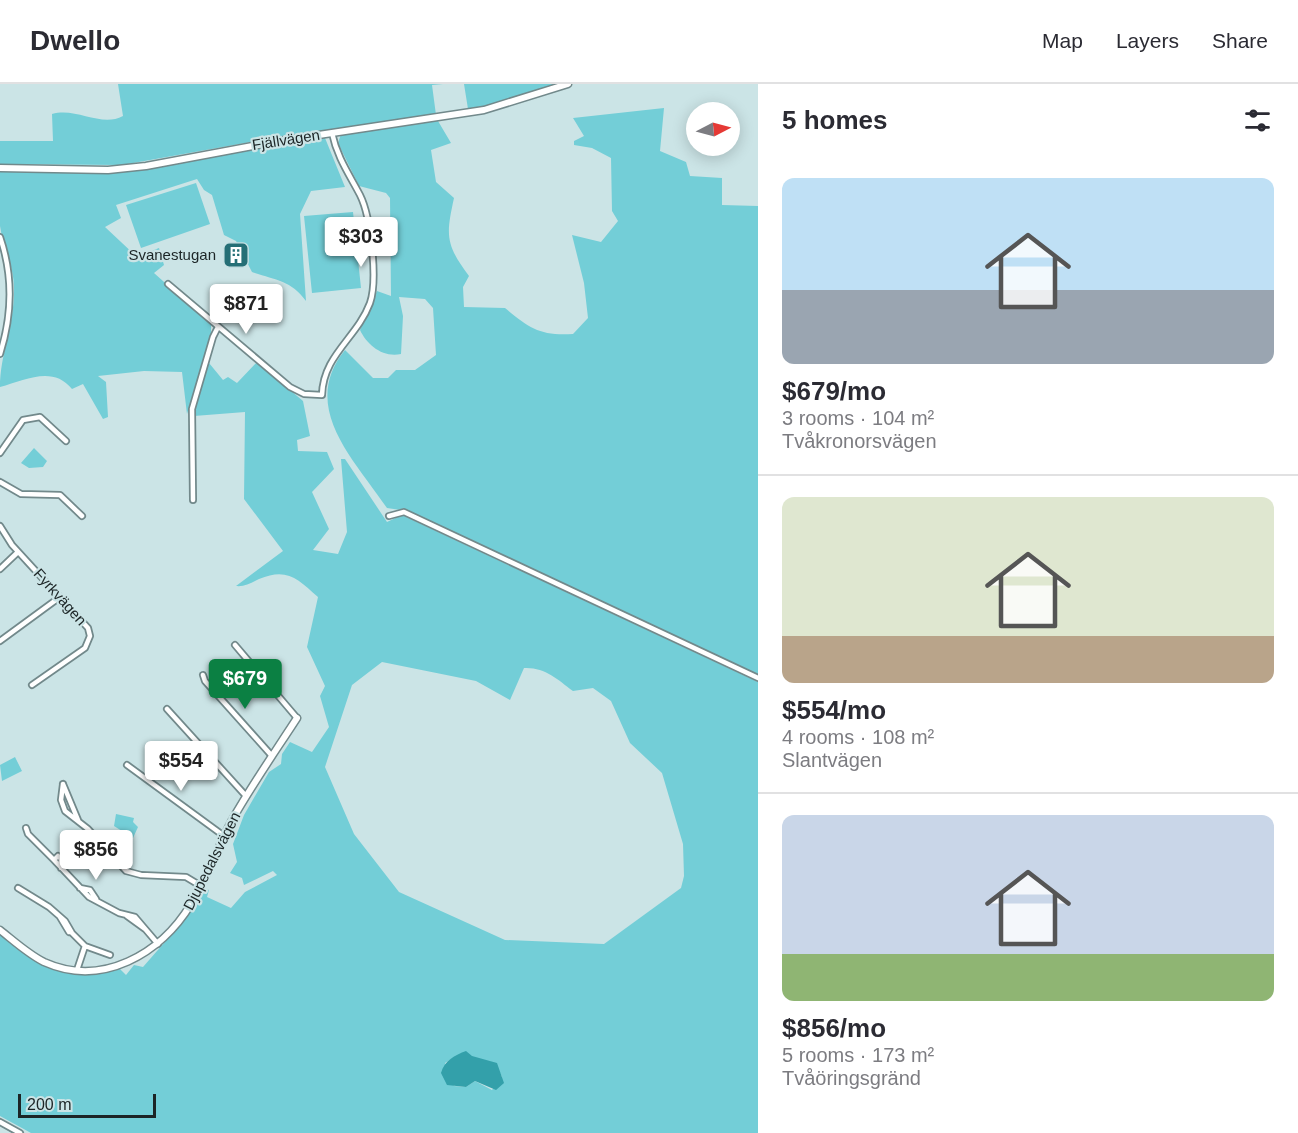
<!DOCTYPE html>
<meta charset="utf-8">
<style>
:root{--surface:#fff;--page:#f7f7f7;--text:#2b2b33;--muted:#7c7c81;--line:#e1e1e2;--accent:#0b8043}
body{margin:0;font-family:Helvetica,sans-serif;background:var(--page);color:var(--text);height:100vh;display:flex;flex-direction:column;font-size:22px;white-space:nowrap}
*{box-sizing:border-box;margin:0}
p{font-size:20px;color:var(--muted)}
.icon{flex:none;width:33px;height:33px;fill:none;stroke:currentColor;stroke-width:2;stroke-linecap:round;stroke-linejoin:round}
.map{position:relative;flex:1;overflow:hidden}
.sheet{display:flex;flex-direction:column;background:var(--surface);width:540px}
.sheet>*{flex:none}
.needle{width:39px;rotate:84deg}
.tools{position:absolute;left:686px;top:18px;display:grid;gap:12px}
.tools a{display:grid;place-items:center;width:54px;height:54px;border-radius:50%;background:var(--surface);box-shadow:0 3px 15px #0003;font-size:30px}
.scale{position:absolute;left:18px;bottom:15px;width:138px;box-sizing:border-box;padding-left:6px;border:3px solid #1c2526;border-top:0;font-size:16px;line-height:21px;white-space:nowrap;color:#1c2526;-webkit-text-stroke:4px #cbe4e6;paint-order:stroke}
.price{position:absolute;translate:-50% -51px;padding:0 14px;border-radius:6px;background:#fff;color:#222;font-size:20px;line-height:39px;filter:drop-shadow(0 2px 3px #0008)}
.price::after{content:'';position:absolute;left:50%;top:36px;width:18px;height:14px;margin-left:-9px;background:inherit;clip-path:polygon(0 0,100% 0,50% 100%)}
.price.current{background:var(--accent);color:#fff}
ul{padding:0;list-style:none}
li{display:grid;align-content:center;gap:12px;height:318px;padding:0 24px}
li+li{border-top:2px solid var(--line)}
li span{display:grid;place-items:center;height:186px;border-radius:12px;color:#555}
li>.icon{margin-inline-start:auto}
span .icon{width:108px;height:108px;fill:#fffc;stroke-width:1}
li b{font-size:26px}
h2{display:flex;justify-content:space-between;align-items:center;height:72px;padding:0 24px;font-size:26px}
header{display:flex;align-items:center;gap:36px;box-sizing:border-box;height:84px;padding:0 30px;background:var(--surface);border-bottom:2px solid var(--line)}
header strong{font-size:28px}
nav{display:flex;gap:33px;margin-inline-start:auto;font-size:21px}
main{display:flex;flex:1;min-height:0}
.map>svg:first-child{display:block}
.green{fill:#73ced7;fill-rule:evenodd}
.water{fill:#33a0aa}
.lines{fill:none;stroke-linecap:round;stroke-linejoin:round}
.stream{stroke:#33a0aa;stroke-width:1.5}
.street-casing{stroke:#72898b;stroke-width:8}
.secondary-casing{stroke:#72898b;stroke-width:9}
.street{stroke:#fff;stroke-width:4.5}
.secondary{stroke:#fff;stroke-width:6}
.labels{text-anchor:middle;stroke-width:4.5;stroke-linejoin:round;paint-order:stroke}
.street-label{font-size:15px;fill:#1c2526;stroke:#cbe4e6}
.poi-label{font-size:15px;fill:#1c2526;stroke:#cbe4e6;text-anchor:end}
</style>
<header>
<strong>Dwello</strong>
<nav><a>Map</a><a>Layers</a><a>Share</a></nav>
</header>
<main>
<div class="map">
<svg width="758" height="1049" viewBox="0 0 758 1049">
<rect width="100%" height="100%" fill="#cbe4e6"/>
<path class="green" d="M118,0H443L432,1L436,31L256,57L122,81L0,80V57H53L52,30C77,23 101,44 123,32Z
M464,0H559L507,17L468,25Z
M664,24L660,67L686,78L690,92L722,94V121L758,122V592L407,427L387,424C354,375 299,323 345,266L373,294H388L396,286H415L436,271L433,224L425,215L399,213L403,232L401,270C383,274 367,261 360,246L377,207L391,212L390,114L386,109L359,102L338,59L341,50L438,37L451,59L431,66L436,98L454,114C446,151 445,160 469,192L463,203L464,223L505,224C529,244 540,252 573,250L588,234L584,199L572,151L601,158L618,137L612,127L611,74L592,64L574,61V57L584,52L573,34Z
M325,54L345,103L311,107L300,130L306,217C291,196 275,196 252,188L236,157L224,151L212,111L204,106L197,95L116,121L121,134L105,143L137,173L159,164L164,181L154,189L211,240V251H215L209,279L223,296L228,293L237,299L257,278L303,317L310,352L297,356L298,367L327,368L334,385L312,408L329,445L313,466L338,470L347,448L341,375H345L387,438L402,431L758,598V1049H31L0,1032V851C40,882 67,900 120,885L126,891L134,881L143,883L185,835L206,805L209,806L207,813L231,824L245,808L277,791L273,787L244,801L242,794L230,789L237,778L233,760L244,731L269,688L281,680L282,670L290,658L312,668L329,643L320,612L325,602L307,563L318,513C298,495 287,483 259,495C251,499 244,503 236,502L283,467L244,415L245,328L194,332V306L187,330L182,288L144,287L98,292L106,298L108,333L103,335L83,300L72,305C53,281 25,296 0,303C0,270 15,239 14,204C14,182 3,163 0,142C0,124 0,104 0,87L122,88L256,63ZM382,578L476,597L510,616L524,584C545,583 557,595 573,607L593,604L611,617L630,659L662,689L683,760L684,792L681,804L604,860L505,856L399,808L354,750L325,683L352,601ZM453,974L498,985L502,993L492,1006L475,997L466,1003L454,1002L445,979Z
M196,99L210,140L141,164L126,121Z
M353,128L361,204L312,209L304,132Z
M34,364L47,377L43,383L29,384L21,379Z
M15,673L22,687L2,697L0,681Z
M116,730L134,734L133,738L138,743L133,754L114,742Z"/>
<path class="water" d="M466,967L472,972L497,979L504,999L496,1006L475,997L466,1003L447,1001L441,989C444,977 455,971 466,967Z"/>
<g class="lines">
<path class="stream" d="M0,1041L14,1049"/>
<g class="street-casing">
<path id="street" d="M0,153C13,191 12,232 0,270
M168,200L290,303L304,310L322,311C323,271 357,254 370,219C378,196 371,133 360,111C349,90 337,73 332,49
M0,369L23,336L40,333L66,357
M0,398L21,410L60,411L82,432
M193,416L192,325L213,253L218,243
M389,432L404,428L758,594
M0,442L12,461L88,544L90,552L85,564L32,601
M0,485L18,468
M0,557L60,513
M235,561L297,634
M203,591L205,597L272,672
M167,625L246,712
M127,681L224,752
M63,700L61,716L65,727L88,745L126,787L141,791L186,793L201,802
M63,700L78,736
M26,744L28,750L54,776
M99,756L109,763L115,774
M61,784V775L58,772L54,776L89,813L119,829L135,833L158,860
M18,804L49,823L65,837L72,849L85,862L110,871
M80,804L90,806L96,815
M127,832L145,845
M60,833L69,848
M77,886L85,862
M0,1038L20,1049"/>
</g>
<g class="secondary-casing">
<path id="secondary" d="M0,84L108,86L146,82L279,57L484,26L568,0
M0,846C14,857 28,870 44,878C102,904 161,870 191,820C207,794 217,765 231,738C251,702 275,668 297,634"/>
</g>
<use href="#street" class="street"/>
<use href="#secondary" class="secondary"/>
</g>
<defs>
<g id="building-square" transform="scale(1.35)"><rect x="-9" y="-9" width="18" height="18" rx="4" fill="#256f76" stroke="#cbe4e6"/><path d="M-4-6H4V6H1V3H-1V6H-4ZM-2.5-4.3h1.7v1.8h-1.7ZM.8-4.3h1.7v1.8H.8ZM-2.5-1h1.7V.8h-1.7ZM.8-1h1.7V.8H.8Z" fill="#fff"/></g>
</defs>
<g fill-rule="evenodd">
<use href="#building-square" x="236" y="171"/>
</g>
<g class="labels">
<g class="street-label">
<text transform="translate(286 56) rotate(-9)" y="5">Fjällvägen</text>
<text transform="translate(60 513) rotate(48)" y="5">Fyrkvägen</text>
<text transform="translate(212 777) rotate(-63)" y="5">Djupedalsvägen</text>
</g>
<g class="poi-label">
<text x="216" y="176">Svanestugan</text>
</g>
</g>
</svg>
<div class="tools">
<a><svg class="needle" viewBox="-14 -14 28 28"><path d="M0-13l5 13h-10z" fill="#e53935"/><path d="M0 13l5-13h-10z" fill="#7c7c81"/></svg></a>
</div>
<div class="scale">200 m</div>
<b class="price" style="left:361px;top:184px">$303</b>
<b class="price" style="left:246px;top:251px">$871</b>
<b class="price current" style="left:245px;top:626px">$679</b>
<b class="price" style="left:181px;top:708px">$554</b>
<b class="price" style="left:96px;top:797px">$856</b>
</div>
<section class="sheet">
<h2>5 homes<svg class="icon" aria-label="filters" viewBox="0 0 24 24"><path d="M4 7h16M4 17h16"/><circle cx="9" cy="7" r="2"/><circle cx="15" cy="17" r="2"/></svg></h2>
<ul>
<li><span style="background:linear-gradient(#bfe0f5 60%,#9aa5b1 0)"><svg class="icon" aria-label="home" viewBox="0 0 24 24"><path d="M3 11l9-7 9 7M6 9v11h12V9"/></svg></span><div><b>$679/mo</b><p>3 rooms · 104 m²</p><p>Tvåkronorsvägen</p></div></li>
<li><span style="background:linear-gradient(#dfe7d0 75%,#b9a48a 0)"><svg class="icon" aria-label="home" viewBox="0 0 24 24"><path d="M3 11l9-7 9 7M6 9v11h12V9"/></svg></span><div><b>$554/mo</b><p>4 rooms · 108 m²</p><p>Slantvägen</p></div></li>
<li><span style="background:linear-gradient(#c9d6e8 75%,#8fb573 0)"><svg class="icon" aria-label="home" viewBox="0 0 24 24"><path d="M3 11l9-7 9 7M6 9v11h12V9"/></svg></span><div><b>$856/mo</b><p>5 rooms · 173 m²</p><p>Tvåöringsgränd</p></div></li>
</ul>
</section>
</main>
